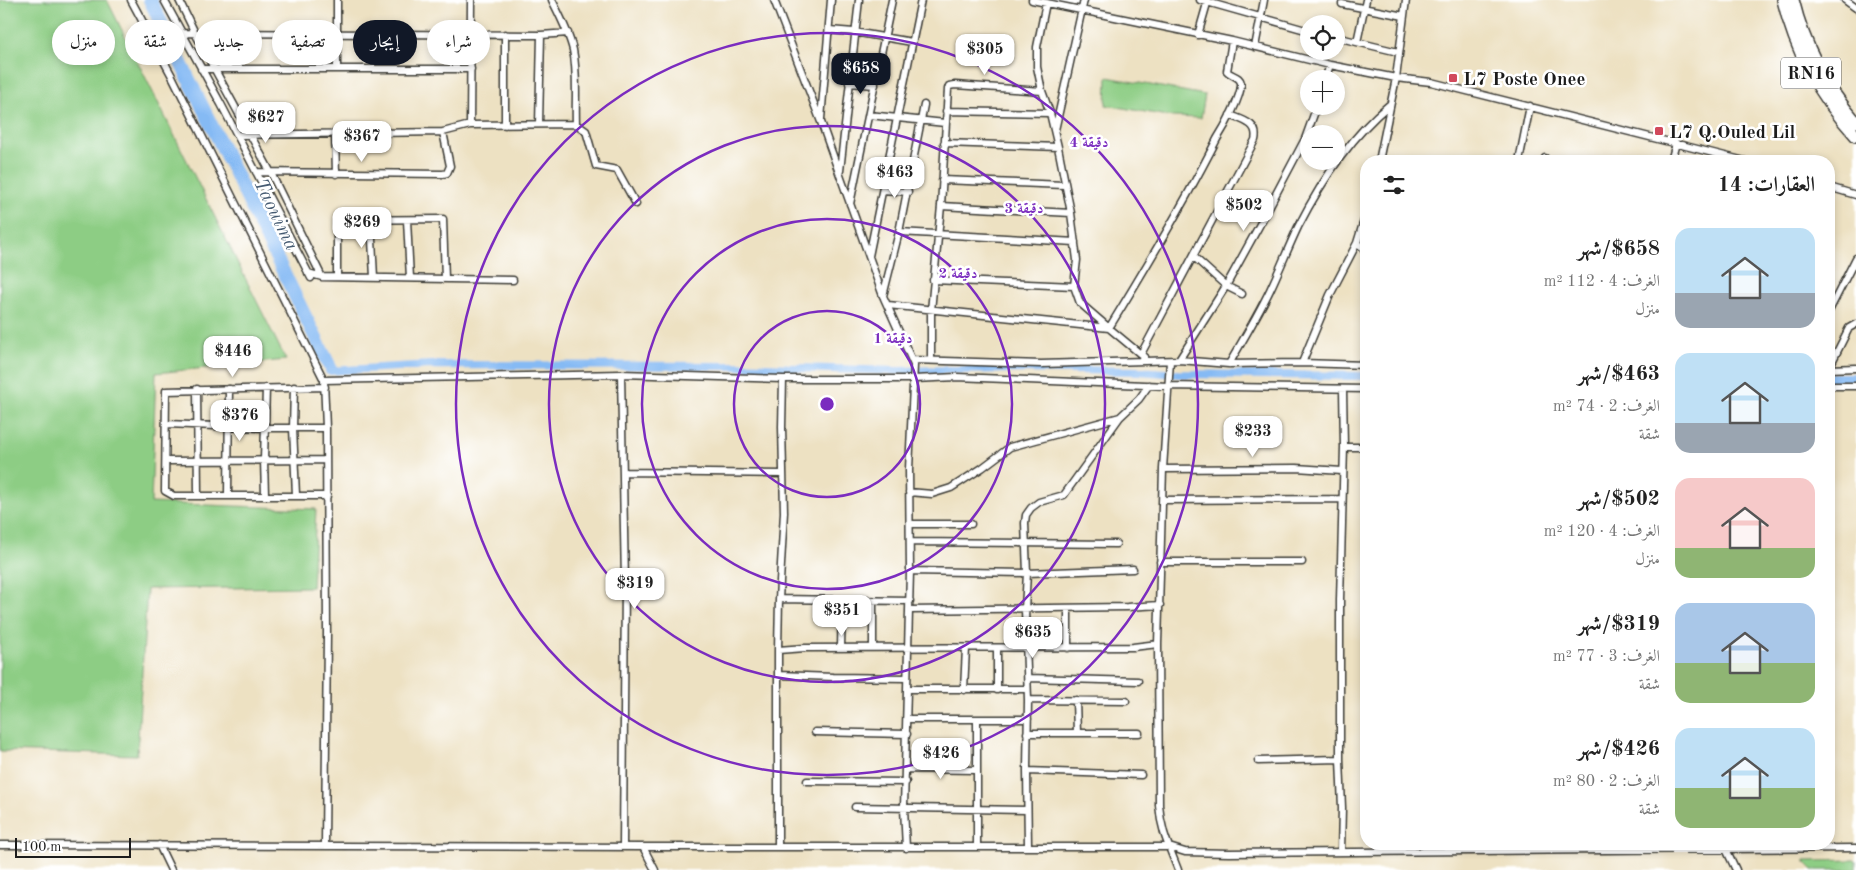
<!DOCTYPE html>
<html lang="ar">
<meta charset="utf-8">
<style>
:root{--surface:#fff;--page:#f2f2f2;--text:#222;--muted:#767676;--accent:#111827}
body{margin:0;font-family:"Old Standard TT",Amiri,serif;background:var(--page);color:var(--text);direction:rtl;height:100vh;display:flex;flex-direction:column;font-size:19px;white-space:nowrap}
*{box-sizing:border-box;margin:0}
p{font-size:16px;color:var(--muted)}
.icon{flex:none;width:28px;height:28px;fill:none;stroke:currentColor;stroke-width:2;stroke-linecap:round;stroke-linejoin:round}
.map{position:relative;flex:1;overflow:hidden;direction:ltr}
.side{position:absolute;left:1360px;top:155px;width:475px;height:695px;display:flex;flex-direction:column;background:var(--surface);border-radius:20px;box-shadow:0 2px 8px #0003;direction:rtl}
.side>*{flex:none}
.banner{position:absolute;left:15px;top:20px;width:475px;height:45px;direction:rtl;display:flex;gap:10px}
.tools{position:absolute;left:1300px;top:15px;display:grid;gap:10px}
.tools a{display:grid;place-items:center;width:45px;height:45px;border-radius:50%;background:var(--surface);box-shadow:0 2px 8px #0003;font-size:25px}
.scale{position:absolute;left:15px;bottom:12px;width:116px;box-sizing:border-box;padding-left:5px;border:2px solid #1c1c1c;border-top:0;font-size:14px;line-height:18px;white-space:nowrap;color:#1c1c1c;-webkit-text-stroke:4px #fff;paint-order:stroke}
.price{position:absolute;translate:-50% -42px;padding:0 11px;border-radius:10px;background:#fff;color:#222;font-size:16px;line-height:32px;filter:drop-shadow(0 1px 2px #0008)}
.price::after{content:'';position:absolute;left:50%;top:30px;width:15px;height:11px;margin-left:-8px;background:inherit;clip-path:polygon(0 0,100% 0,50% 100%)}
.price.active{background:var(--accent);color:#fff}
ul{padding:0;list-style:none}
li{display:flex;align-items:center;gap:15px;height:125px;padding:0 20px}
li span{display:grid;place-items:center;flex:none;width:140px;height:100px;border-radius:15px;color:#555}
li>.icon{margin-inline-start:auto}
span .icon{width:60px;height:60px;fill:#fffc;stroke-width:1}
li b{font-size:21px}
h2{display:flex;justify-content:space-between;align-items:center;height:60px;padding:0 20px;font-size:21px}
.pill{padding:0 18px;border-radius:22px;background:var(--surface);box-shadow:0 2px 8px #0003;font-size:18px;line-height:45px}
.pill.active{background:var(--accent);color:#fff}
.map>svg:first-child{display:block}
.green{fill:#8dcd84;stroke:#547450}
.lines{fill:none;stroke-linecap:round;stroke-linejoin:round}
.canal{stroke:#85baf4;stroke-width:8}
.river{stroke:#85baf4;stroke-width:14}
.street-casing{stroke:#3b3a35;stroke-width:9}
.highway-casing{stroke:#3b3a35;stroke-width:14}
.street{stroke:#fff;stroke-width:6}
.highway{stroke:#fff;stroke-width:11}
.ring{fill:none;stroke:#7b2cbf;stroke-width:2.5}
.poi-dot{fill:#d1495b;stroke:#fff;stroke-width:2}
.labels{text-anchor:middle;stroke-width:5;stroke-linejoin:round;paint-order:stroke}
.shield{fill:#fff;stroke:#606060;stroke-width:1}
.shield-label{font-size:18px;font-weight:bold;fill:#1c1c1c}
.poi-label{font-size:19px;font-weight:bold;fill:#1c1c1c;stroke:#fff;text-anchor:start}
.water-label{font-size:20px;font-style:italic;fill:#465b72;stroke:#fff}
.centre{fill:#7b2cbf;stroke:#fff;stroke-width:2.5}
.ring-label{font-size:15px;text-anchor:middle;font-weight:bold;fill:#7b2cbf;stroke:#fff;stroke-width:5;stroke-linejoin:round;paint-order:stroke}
</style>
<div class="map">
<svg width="1856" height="870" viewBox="0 0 1856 870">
<rect width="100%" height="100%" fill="#fff"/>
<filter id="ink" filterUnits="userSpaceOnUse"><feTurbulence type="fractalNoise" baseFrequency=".02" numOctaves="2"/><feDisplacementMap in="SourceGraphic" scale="10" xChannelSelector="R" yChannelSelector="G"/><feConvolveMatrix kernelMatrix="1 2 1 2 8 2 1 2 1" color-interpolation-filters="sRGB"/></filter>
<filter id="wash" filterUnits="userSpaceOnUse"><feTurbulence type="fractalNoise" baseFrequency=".0096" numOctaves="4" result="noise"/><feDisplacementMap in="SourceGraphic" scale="20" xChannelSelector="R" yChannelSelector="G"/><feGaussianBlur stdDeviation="1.12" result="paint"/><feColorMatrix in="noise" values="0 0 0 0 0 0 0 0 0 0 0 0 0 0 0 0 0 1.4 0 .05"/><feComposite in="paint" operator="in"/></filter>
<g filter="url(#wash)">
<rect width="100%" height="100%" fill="#ede1c2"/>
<path class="green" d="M0,0H107L286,360L156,373L151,503L316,509L312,587L147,589L137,755L0,751Z
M1107,77L1205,95L1201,118L1173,117L1106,105Z
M1856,860V870H1813L1804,861Z"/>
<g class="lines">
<path class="canal" d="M329,365V371L431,365L733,366L897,371L1011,369L1138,371L1178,374L1366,376
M1829,377H1856"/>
<path class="river" d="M150,0L329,365"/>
</g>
</g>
<g filter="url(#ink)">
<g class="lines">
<g class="street-casing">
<path id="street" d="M131,0L173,78L324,380L326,428L327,633L325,845
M164,0L221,104L311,278
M179,0L195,33L271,173L322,277
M552,0C560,16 569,33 573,50C578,74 575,100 576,124
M774,0L821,122L883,296L914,365L909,469L910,571L904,808L906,848
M1032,0L1232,41L1330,65L1396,78L1431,82L1745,161
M1200,0L1309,31
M1845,0L1856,8
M1046,3L1037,47V67L1042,91L1050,113L1058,147L1071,213L1077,260L1074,286L1080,303L1109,328C1147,266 1184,204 1217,139C1224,128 1242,96 1241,83C1240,76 1231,76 1227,71L1232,41
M1342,4L1404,16
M829,30L854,32L912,42
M182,33L541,35L568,33
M1198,35L1208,0
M1336,37L1398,52
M1357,42L1366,0
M1255,47L1264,0
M337,68V0
M201,69H471
M1325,79L1330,65
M849,83L875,85
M946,111L1050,113
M869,115L945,123
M821,119L831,0
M539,124L541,35
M470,125L471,0
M505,125V34
M1055,130L1084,0
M335,133L336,174
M237,135L443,132L470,125L576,124L586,131L596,166L617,170L636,204
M944,143L1058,147
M1379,161L1396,78L1406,0
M1519,161L1530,106
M1544,161L1545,158
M1588,161V159
M1671,161L1676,143
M840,171L859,0
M256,172L443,174L447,173L450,166L443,132
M942,180L1064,185
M1829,187L1856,195
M883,190L908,192
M850,204L892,0
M941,206L1071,213
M407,220L410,278
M371,221L374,277
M899,232L1075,242
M1357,243L1366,250
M869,256L921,0
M1194,257L1226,286L1242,294
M308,273L322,277L513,280
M337,277V220L443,219L445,279
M933,280L1074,286
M883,296L899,232L924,105
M888,305L1109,328L1144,357
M1829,311L1856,258
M1141,354L1255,140C1259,123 1242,120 1230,115
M913,360L1041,364L1179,360L1229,364L1302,363L1366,365
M931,360V311L941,206L948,89L949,86L955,85L1042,91
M1179,360L1226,286L1259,226L1305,139L1317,106
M1170,361L1163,469L1158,644L1159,805C1161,832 1169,846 1178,870
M1302,363L1330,295L1357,243L1366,214
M1229,364C1243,340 1258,315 1270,290C1280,269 1288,248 1298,227C1321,182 1350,137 1389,105
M1829,368L1849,328L1856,324
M1829,369L1856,368
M621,374L625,582L623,847
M324,380L621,374L783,379H914L957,377L1168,386L1366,389
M1829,386H1856
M294,387L293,428L296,495
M325,387L166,391L165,491L174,496H327
M197,389L198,495
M167,424L265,428H326
M1344,447H1366
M166,461L326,460
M1163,469L1296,468L1342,471
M623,472L783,474
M909,492L932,494L951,488L982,468L1010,447L1120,417
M265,495L264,460L266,388
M228,496L229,389
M1163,500L1341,499
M910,524H971
M910,542L1116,544
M1160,562H1302
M1133,569L1027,573L1025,523L1026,515L1031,508L1039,502L1064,495L1120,417L1139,399L1149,385
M910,571L1027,573L1025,609L1028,700L1027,771L1028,846
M779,599L910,601
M1068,608V648
M910,610L1127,607L1160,605
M841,648L842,600
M873,648V601
M778,650L805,648L1133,647L1158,644
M778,675L833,677L907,678
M1028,678L1138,681
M907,689H1027
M964,690L966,648
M997,690V648
M1028,700L1126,701
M1076,700L1077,733
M907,719H1028
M977,720V846
M815,732L907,734
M1027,733H1139
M1258,761L1340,759
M905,769L977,770
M1027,771L1141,775
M807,781L906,782
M855,807L1027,810
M0,845L643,847H1169L1185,852L1229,853L1856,848
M159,845L171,870
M643,847L655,870
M778,847V650L779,599L784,512L782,427L783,379
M1726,849L1736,870
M1341,851L1342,808L1340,759V600L1344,447L1343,389"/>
</g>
<g class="highway-casing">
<path id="highway" d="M1783,0C1795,51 1821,98 1856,136
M1793,0C1804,45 1825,86 1856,122"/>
</g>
<use href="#street" class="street"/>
<use href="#highway" class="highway"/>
</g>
</g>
<g class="ring">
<circle cx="827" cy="404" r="93"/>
<circle cx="827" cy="404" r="185"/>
<circle cx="827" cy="404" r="278"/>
<circle cx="827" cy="404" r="371"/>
</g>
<g class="poi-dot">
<rect x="1448" y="73" width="10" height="10" rx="2.5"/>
<rect x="1654" y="126" width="10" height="10" rx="2.5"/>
</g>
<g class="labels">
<rect class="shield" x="1781" y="57.5" width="60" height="31" rx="4"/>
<g class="shield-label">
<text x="1811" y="79">RN16</text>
</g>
<g class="poi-label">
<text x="1463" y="85">L7 Poste Onee</text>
<text x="1669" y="138">L7 Q.Ouled Lil</text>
</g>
<g class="water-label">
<text transform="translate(277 214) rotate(64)" y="7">Taouima</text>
</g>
</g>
<circle cx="827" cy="404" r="8" class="centre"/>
<g class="ring-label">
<text x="1089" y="147">4 دقيقة</text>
<text x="1024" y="213">3 دقيقة</text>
<text x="958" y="278">2 دقيقة</text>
<text x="893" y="343">1 دقيقة</text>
</g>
</svg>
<div class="tools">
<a><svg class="icon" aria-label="locate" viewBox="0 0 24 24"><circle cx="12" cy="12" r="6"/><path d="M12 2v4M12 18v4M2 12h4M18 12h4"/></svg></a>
<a>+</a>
<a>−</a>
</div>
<div class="scale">100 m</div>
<b class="price" style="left:985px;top:76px">$305</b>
<b class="price active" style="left:861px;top:95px">$658</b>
<b class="price" style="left:266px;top:144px">$627</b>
<b class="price" style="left:362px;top:163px">$367</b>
<b class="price" style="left:895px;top:199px">$463</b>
<b class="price" style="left:1244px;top:232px">$502</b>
<b class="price" style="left:362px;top:249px">$269</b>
<b class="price" style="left:233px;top:378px">$446</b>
<b class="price" style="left:240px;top:442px">$376</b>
<b class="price" style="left:1253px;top:458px">$233</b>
<b class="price" style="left:635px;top:610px">$319</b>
<b class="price" style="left:842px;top:637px">$351</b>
<b class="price" style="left:1033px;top:659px">$635</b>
<b class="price" style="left:941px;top:780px">$426</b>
<div class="banner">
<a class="pill">شراء</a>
<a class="pill active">إيجار</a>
<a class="pill">تصفية</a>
<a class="pill">جديد</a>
<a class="pill">شقة</a>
<a class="pill">منزل</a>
</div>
<section class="side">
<h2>العقارات: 14<svg class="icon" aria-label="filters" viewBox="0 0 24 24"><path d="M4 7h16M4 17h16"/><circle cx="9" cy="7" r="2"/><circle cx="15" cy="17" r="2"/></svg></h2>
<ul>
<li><span style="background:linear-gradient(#bfe0f5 65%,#9aa5b1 0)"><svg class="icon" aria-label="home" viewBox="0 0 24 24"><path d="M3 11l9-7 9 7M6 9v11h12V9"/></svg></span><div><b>$658/شهر</b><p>الغرف: 4 · 112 m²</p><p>منزل</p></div></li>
<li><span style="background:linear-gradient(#bfe0f5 70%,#9aa5b1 0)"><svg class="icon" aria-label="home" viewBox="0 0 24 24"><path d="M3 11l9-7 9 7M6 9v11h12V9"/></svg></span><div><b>$463/شهر</b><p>الغرف: 2 · 74 m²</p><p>شقة</p></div></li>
<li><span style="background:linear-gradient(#f6c9c9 70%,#8fb573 0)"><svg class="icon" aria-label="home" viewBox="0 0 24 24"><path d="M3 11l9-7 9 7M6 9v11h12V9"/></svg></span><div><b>$502/شهر</b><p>الغرف: 4 · 120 m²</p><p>منزل</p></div></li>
<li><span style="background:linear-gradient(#a9c7e8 60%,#8fb573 0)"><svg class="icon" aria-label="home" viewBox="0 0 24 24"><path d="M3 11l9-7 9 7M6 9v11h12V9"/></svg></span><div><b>$319/شهر</b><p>الغرف: 3 · 77 m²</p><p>شقة</p></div></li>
<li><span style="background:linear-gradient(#bfe0f5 60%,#8fb573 0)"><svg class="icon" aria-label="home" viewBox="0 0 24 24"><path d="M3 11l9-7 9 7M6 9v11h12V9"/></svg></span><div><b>$426/شهر</b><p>الغرف: 2 · 80 m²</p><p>شقة</p></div></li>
</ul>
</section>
</div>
